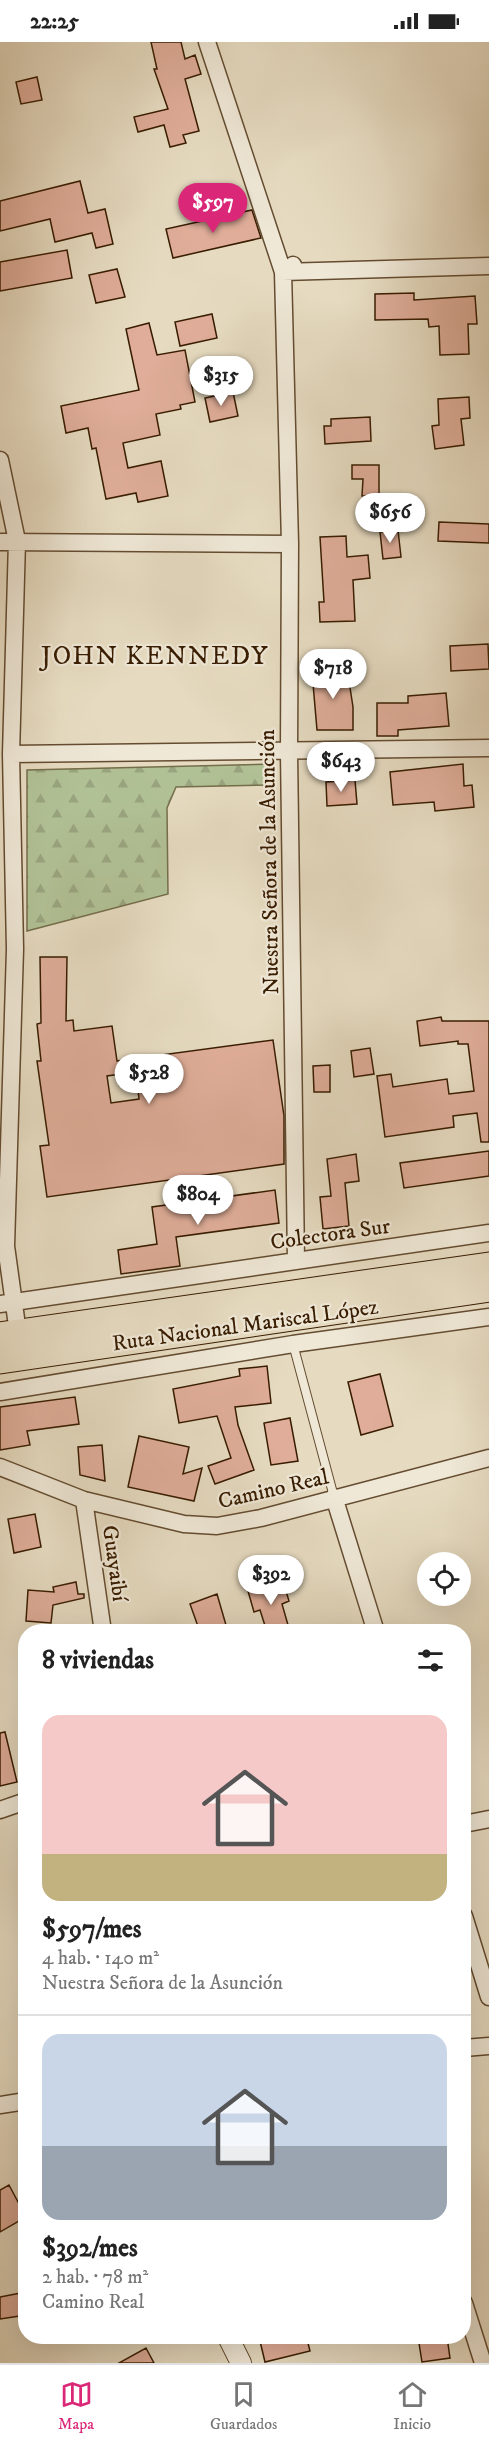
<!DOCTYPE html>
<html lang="es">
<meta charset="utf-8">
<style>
:root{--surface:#fff;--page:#f6f6f6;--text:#222;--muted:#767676;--line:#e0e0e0;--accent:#db2777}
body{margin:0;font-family:"IM FELL DW Pica",serif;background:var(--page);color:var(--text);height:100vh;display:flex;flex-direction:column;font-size:22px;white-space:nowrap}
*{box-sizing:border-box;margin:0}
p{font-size:20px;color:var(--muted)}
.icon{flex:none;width:33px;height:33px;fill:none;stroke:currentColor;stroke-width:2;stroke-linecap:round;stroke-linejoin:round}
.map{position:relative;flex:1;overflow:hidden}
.drawer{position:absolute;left:18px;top:1582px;width:453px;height:720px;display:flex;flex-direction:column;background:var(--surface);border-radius:24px;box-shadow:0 6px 24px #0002}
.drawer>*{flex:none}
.controls{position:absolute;left:417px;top:1510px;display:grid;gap:12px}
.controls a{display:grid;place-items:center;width:54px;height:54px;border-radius:50%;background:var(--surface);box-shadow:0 6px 24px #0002;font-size:30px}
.price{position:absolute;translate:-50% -51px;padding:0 14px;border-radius:21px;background:#fff;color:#222;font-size:20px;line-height:39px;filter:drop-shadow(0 2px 3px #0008)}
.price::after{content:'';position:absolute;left:50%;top:36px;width:18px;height:14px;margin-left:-9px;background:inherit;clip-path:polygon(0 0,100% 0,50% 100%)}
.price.selected{background:var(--accent);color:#fff}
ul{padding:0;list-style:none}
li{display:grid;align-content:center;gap:12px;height:318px;padding:0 24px}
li+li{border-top:2px solid var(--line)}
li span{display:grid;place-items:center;height:186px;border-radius:18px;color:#555}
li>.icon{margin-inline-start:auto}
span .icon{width:108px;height:108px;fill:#fffc;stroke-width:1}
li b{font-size:26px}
h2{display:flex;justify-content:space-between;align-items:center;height:72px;padding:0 24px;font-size:26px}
.status{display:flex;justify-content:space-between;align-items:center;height:42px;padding:0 30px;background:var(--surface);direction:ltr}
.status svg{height:16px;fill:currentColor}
.tab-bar{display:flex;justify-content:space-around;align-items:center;height:84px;border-top:2px solid var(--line);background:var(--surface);font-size:16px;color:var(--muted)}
.tab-bar a{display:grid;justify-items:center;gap:3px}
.tab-bar .selected{color:var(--accent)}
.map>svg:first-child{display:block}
.forest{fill:url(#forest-firs);stroke:#746e4b;stroke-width:1.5}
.building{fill:#dfad99;stroke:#381c00;stroke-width:1.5;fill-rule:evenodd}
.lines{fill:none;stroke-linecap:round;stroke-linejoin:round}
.service-casing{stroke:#644c30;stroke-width:10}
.minor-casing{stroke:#644c30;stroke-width:19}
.tertiary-casing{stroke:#644c30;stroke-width:22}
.trunk-casing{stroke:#381c00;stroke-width:29}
.service{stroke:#efe8d7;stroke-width:8}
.minor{stroke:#efe8d7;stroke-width:16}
.tertiary{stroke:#efe8d7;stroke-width:20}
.trunk{stroke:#e6dbc1;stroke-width:27}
.labels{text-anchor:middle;stroke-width:4.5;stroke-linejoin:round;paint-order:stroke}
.street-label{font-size:22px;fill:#381c00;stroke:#efe8d7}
.quarter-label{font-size:26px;letter-spacing:1.5px;fill:#381c00;stroke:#efe8d7}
</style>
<div class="status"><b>22:25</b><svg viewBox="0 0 49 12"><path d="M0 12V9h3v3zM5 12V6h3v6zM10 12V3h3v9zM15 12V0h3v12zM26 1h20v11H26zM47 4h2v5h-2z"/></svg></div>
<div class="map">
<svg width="489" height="2321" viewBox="0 0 489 2321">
<defs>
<pattern id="forest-firs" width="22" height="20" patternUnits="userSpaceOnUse" patternTransform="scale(1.5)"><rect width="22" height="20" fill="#b1c196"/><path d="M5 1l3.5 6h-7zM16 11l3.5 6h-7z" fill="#99a580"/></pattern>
</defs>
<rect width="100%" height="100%" fill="#e6dbc1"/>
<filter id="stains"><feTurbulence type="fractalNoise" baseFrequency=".00333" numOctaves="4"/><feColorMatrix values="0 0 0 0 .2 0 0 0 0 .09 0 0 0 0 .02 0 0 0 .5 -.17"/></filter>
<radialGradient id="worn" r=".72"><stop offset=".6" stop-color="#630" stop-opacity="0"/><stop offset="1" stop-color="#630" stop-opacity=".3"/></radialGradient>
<path class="forest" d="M272,722L270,743L176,745L167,766L168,852L27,889V728Z"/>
<path class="building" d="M151,0H181L185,17L195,13L201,32L185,37L199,89L183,93L186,101L170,105L164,83L138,90L134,75L168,67L154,27H157Z
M37,35L42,58L21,62L16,40Z
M80,139L88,171L105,167L113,202L96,206L92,191L55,200L50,177L0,189V159Z
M252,168L261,196L173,216L166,187Z
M67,208L72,236L0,249V220Z
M117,227L125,255L96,261L89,233Z
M414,251V258L475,254L477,282H468L469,312L440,313L439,284L429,285L428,277L375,278V252Z
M212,272L217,296L180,304L175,280Z
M149,281L157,313L185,308L195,360L180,363L181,367L156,372L160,393L123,401L128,426L161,419L168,454L138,460L136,451L106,457L96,406L92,407L88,386L66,391L61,364L139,348L126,287Z
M233,350L238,374L210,380L205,356Z
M469,355L470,376L461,377L464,403L435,407L432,384L439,383L438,357Z
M370,375L371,399L325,402L324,384H331V377Z
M352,423H379V454H362L363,437H352Z
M439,480L489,482V501L438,499Z
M398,488L401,515L383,517L380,490Z
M346,494L347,515L368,513L370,536L353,538L355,579L320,580L319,560H324L320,495Z
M488,602L489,627L451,629L450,604Z
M347,626L353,665V688H317L312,630Z
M446,651L449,684L398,688V694H377V661H408V654Z
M463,722L464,744L472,743L474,765L435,769L434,760L393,763L390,730Z
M355,738L357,762L327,764L326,740Z
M40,915H67L66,979L73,978L74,989L112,984L117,1019L273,998L284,1074V1122L47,1155L40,1104L49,1103L37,1019H41L37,982L41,981ZM136,1030L139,1057L111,1061L107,1034Z
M441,975L442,979H489V1100H481L477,1071L453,1074L454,1085L385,1095L377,1034L391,1032L393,1045L447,1037L449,1052L474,1049L468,1002H458V999L420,1004L417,979Z
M370,1006L374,1032L354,1035L351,1009Z
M330,1023V1050H314L313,1024Z
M489,1109V1134L404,1146L400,1121Z
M356,1112L359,1139L345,1141L349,1184L323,1187L320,1155L331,1154L327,1117Z
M275,1148L279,1181L176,1195L180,1224L121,1232L118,1208L157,1202L152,1165Z
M267,1324L271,1361L235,1365L238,1383L254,1428L215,1442L208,1424L231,1416L217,1374L179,1381L173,1347L240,1334L239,1327Z
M380,1332L393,1384L361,1393L348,1340Z
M75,1355L79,1382L27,1389L30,1403L0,1408V1365Z
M290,1376L298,1419L271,1423L264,1381Z
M139,1394L189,1405L183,1432L202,1426L194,1459L128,1445Z
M102,1403L105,1439L80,1433L78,1405Z
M35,1472L41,1505L14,1511L8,1477Z
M283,1539L289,1559L282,1562L290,1590H267L260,1568L254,1570L248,1549Z
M76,1540L78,1552H84V1556L53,1563L51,1581L26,1579L28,1548L54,1550L53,1545Z
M217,1552L228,1590H200L190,1562Z
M5,1690L17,1740L0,1744V1691Z
M9,2143L26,2175L0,2190V2148Z
M26,2250V2273L0,2277V2255Z
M259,2295H295L296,2299L307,2297L310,2309L265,2320Z
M418,2295H447L450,2316L422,2320Z
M146,2306L154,2321H119Z"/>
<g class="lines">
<g class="service-casing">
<path id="service" d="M293,1302L334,1455"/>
</g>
<g class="minor-casing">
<path id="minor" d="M207,0L283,230L290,502L289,710L296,1219
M293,223L283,230L489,224
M0,418L17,499L11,712L15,907L6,1204L18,1291
M0,500L290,502
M11,712L489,706
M0,1262L489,1191
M0,1350L293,1302L489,1275
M0,1425L84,1458L184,1482L217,1484L261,1476L489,1416
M334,1455L376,1590
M84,1458L103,1590
M0,1768L26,1759
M464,1782L489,1777
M464,1874L489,1955
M464,2006L489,2004
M0,2063L26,2059
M464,2261L483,2321"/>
</g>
<g class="tertiary-casing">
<path id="tertiary" d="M228,2295L241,2321"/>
</g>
<g class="trunk-casing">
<path id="trunk" d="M0,1294L489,1224
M0,1318L489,1246"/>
</g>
<use href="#service" class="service"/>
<use href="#minor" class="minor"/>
<use href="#tertiary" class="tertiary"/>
<use href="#trunk" class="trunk"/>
</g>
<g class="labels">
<g class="street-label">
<text transform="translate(268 820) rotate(-91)" y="8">Nuestra Señora de la Asunción</text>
<text transform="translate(330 1191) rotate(-8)" y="8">Colectora Sur</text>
<text transform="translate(245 1282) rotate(-8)" y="8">Ruta Nacional Mariscal López</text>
<text transform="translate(273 1446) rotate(-13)" y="8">Camino Real</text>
<text transform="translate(116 1521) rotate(82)" y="8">Guayaibí</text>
</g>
<g class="quarter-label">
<text x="155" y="622">JOHN KENNEDY</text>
</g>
</g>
<rect width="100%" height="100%" filter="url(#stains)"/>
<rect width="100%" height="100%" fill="url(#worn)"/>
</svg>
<div class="controls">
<a><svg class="icon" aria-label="locate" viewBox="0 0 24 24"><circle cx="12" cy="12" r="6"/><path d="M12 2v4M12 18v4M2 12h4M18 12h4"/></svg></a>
</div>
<b class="price selected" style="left:213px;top:192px">$597</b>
<b class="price" style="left:221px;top:365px">$315</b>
<b class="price" style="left:390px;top:502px">$656</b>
<b class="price" style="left:333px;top:658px">$718</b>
<b class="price" style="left:341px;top:751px">$643</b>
<b class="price" style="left:149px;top:1063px">$528</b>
<b class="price" style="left:198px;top:1184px">$804</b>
<b class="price" style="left:271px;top:1564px">$392</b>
<section class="drawer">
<h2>8 viviendas<svg class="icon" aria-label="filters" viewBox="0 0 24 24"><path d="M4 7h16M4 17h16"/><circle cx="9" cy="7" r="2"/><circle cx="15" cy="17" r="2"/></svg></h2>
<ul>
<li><span style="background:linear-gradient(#f6c9c9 75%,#c2b280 0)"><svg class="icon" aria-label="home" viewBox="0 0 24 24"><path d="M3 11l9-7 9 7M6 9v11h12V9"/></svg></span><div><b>$597/mes</b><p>4 hab. · 140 m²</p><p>Nuestra Señora de la Asunción</p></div></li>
<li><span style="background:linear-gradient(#c9d6e8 60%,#9aa5b1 0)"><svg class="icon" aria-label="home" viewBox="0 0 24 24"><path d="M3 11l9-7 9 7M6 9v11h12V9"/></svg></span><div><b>$392/mes</b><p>2 hab. · 78 m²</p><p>Camino Real</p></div></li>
</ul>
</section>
</div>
<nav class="tab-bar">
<a class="selected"><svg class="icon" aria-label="map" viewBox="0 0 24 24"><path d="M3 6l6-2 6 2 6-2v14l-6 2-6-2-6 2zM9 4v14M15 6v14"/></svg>Mapa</a>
<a><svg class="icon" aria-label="saved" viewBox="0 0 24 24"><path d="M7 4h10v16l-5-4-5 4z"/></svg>Guardados</a>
<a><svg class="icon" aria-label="home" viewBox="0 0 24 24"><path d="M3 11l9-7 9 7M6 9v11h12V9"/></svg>Inicio</a>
</nav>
